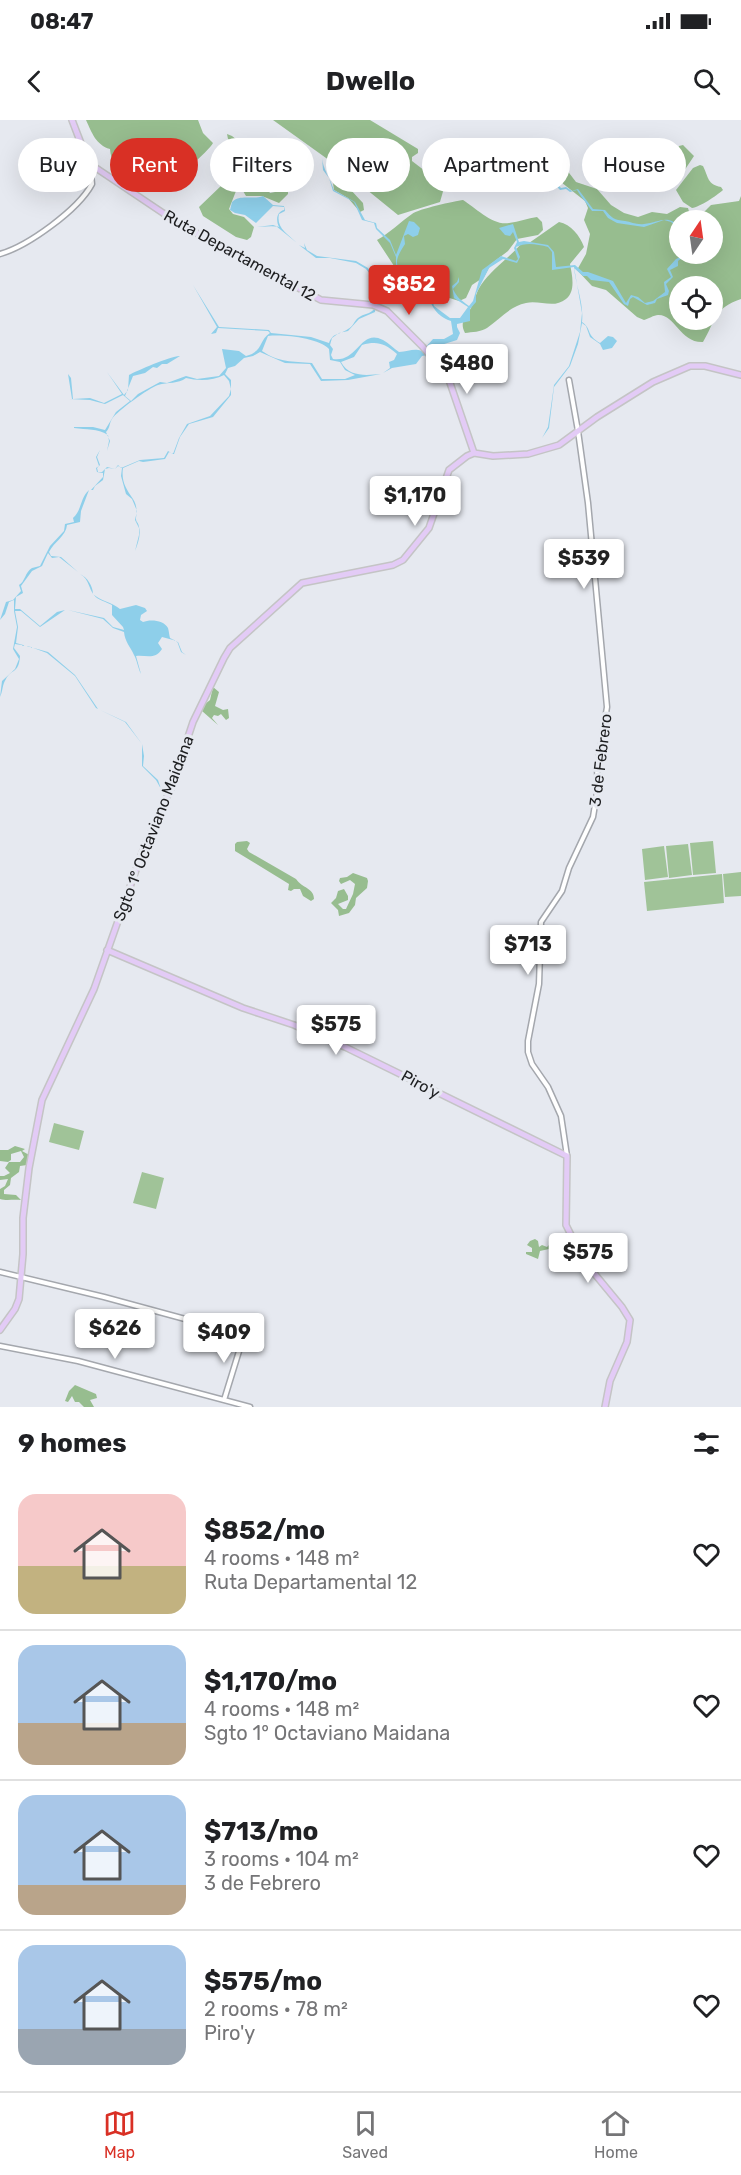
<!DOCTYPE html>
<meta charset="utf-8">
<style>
:root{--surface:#fff;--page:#f6f6f6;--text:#202124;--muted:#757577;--line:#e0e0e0;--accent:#d93025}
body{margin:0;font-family:Rubik,sans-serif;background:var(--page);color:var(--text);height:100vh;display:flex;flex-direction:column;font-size:22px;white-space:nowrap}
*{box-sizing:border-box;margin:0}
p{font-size:20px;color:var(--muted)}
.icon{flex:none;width:33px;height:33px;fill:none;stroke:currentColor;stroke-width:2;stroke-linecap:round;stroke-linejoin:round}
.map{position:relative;height:1287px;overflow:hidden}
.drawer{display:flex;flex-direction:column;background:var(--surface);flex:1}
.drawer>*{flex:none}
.banner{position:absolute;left:18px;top:18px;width:705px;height:54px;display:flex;gap:12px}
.needle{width:39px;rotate:13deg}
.tools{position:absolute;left:669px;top:90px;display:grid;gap:12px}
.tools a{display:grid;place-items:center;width:54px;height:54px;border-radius:50%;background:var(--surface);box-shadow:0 6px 24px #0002;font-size:30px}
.price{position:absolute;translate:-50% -51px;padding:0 14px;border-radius:6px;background:#fff;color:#222;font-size:20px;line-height:39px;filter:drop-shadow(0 2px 3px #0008)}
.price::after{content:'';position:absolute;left:50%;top:36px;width:18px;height:14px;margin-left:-9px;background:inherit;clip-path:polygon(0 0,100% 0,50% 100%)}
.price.active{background:var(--accent);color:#fff}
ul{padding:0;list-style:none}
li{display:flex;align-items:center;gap:18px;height:150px;padding:0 18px}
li+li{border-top:2px solid var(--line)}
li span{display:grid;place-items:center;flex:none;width:168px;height:120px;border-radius:18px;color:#555}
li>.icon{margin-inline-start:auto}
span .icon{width:72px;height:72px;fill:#fffc;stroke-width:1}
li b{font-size:26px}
h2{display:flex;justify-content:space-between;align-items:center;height:72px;padding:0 18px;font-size:26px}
.chip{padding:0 21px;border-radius:27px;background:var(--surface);box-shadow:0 6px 24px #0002;font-size:21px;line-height:54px}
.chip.active{background:var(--accent);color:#fff}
.status{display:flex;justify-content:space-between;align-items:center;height:42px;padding:0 30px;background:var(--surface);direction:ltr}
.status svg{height:16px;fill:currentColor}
header{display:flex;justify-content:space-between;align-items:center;height:78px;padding:0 18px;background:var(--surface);font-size:27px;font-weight:700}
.tabs{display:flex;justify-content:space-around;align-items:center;height:84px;border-top:2px solid var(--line);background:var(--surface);font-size:16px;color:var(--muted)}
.tabs a{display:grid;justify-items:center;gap:3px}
.tabs .active{color:var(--accent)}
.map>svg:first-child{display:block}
.green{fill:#a0c398}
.forest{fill:#97bd8f;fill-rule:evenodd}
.water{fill:#8ecfea;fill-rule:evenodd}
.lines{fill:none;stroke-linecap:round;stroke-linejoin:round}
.minor-casing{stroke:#a4a7ad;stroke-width:7}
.major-casing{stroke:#c4c4c5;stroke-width:8}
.minor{stroke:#fff;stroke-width:4}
.major{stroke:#e3cbf6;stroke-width:5}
.labels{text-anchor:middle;stroke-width:6;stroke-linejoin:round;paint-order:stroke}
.street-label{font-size:16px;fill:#1d1e20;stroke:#e6e9f0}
</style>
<div class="status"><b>08:47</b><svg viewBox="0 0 49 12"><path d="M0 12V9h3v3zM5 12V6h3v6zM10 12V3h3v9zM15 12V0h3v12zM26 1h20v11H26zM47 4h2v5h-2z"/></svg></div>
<header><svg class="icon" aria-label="back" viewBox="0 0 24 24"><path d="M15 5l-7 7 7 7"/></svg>Dwello<svg class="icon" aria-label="search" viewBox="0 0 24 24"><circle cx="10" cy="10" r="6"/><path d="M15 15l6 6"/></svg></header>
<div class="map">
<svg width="741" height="1287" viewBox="0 0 741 1287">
<rect width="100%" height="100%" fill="#e6e9f0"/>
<path class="green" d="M713,721L716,753L693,755L690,723Z
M688,724L692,755L669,758L666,726Z
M664,726L668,757L645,760L642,729Z
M741,752V776L725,777L723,754Z
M722,754L724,783L647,791L644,762Z
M54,1003L84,1011L79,1030L49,1022Z
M142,1052L164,1058L156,1089L133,1083Z"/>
<path class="forest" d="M86,0H198L203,13L213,23C208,32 175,61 164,62C158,63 152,59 146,57C128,50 112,54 110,29C96,25 92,13 86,0Z
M273,0H370L418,29V33L412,37V41L442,64L444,68L440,82L398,95L340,48Z
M227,14L232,16L293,65L288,67L250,39L246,29L228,19Z
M683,25L694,36L674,66H663L657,58L660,49L666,45L673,48V34L679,26Z
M556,43L563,45L576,62L597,69L611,85L624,93L638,97L652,92L667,94L680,87L688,88L690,95L680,100L674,109L675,116L679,114L680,134H712V100H696L711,85L739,81L741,76V179C714,188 716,200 703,222C680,223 675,194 658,195C654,195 648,199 644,200L637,197L606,170L592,166L577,150L586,134L590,114L584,100L588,88L585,81L552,55L550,48ZM680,166H712V200H680Z
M700,45L703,46C709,58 707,64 721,67L723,70C716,76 700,87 692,88L683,82L676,70L693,48Z
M338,54L342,55L349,68L363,83L364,90L360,92L348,78L334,70L333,63Z
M253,57L261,59L270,73L275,72L267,62L269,59L275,61L280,68L288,70V74L279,83L262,76H246L243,71L234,66C238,62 247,57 253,57Z
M226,63L236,71L229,89L233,94L244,97L254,107L251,117L247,120L236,117L203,96L199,87L223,64Z
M463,80C476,88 493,106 509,103C519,102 528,98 537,97L542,102L543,110L538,115L517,119L508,131L491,144L484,157L472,165L466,178L459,181L440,175L416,157L403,154L396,149L377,120C390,113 400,102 412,94C418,89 455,81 463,80Z
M559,102C571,104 580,116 584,127L570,144C572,155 576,171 566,179C554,189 540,180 526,183C510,186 499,200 487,208C481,212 472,212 465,213C459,202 466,197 471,188C475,181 476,172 481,165C492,149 508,139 521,124L529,123Z
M213,567L219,572L215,586L223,590L228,589L229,598L226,600L221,594L218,596L214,595L212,598L218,605L202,591L204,585L210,580Z
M247,721L250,723L247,729L249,732L296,759C302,768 314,768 314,779L311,781L303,776L300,769H294L291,771L288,770L289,764L235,731V724L237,722Z
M353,753L367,758L368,761L367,768L356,778L355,785L349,793L339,796L338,790L331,783L336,778L338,771L344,769L348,776V780L338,784L343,789H346L353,774L355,764L350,760L341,764L339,761L340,758L347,757Z
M15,1026L25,1029L22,1031L31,1036L27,1045L20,1046L19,1052L11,1058L10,1065L4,1070V1074L16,1075L21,1080C13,1079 7,1081 0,1079V1069L5,1066L8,1059L0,1060V1056H4L10,1053L5,1048L9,1042H20L24,1037L21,1031L11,1034V1040L8,1042L0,1041V1030H8Z
M563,1117L572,1121L565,1122L566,1131H562L558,1139L553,1138L549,1129L540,1131L538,1139L526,1134V1132H532V1128L527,1125L530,1121L535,1119L538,1121L539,1127L542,1125L547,1127L551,1123L556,1128L559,1126L558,1120Z
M75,1265L96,1274L97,1278L90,1280L94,1287H84L79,1282H75L72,1276L68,1282L65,1281L69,1271Z"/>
<path class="water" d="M514,35L542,56L549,55L561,68L566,67L572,71L578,69L593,89L605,90C612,98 614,100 625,101C631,102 637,105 644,104C659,103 666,94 679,106V130L676,127L679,109L671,102L664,100L644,107L617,103L608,98L603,91H592C587,84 581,77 577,70L570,72L566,69L560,70L548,57L544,59L539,56Z
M322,38C323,49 330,58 334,70L355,82L365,100L376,103L377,108L390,120L396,135L409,101L414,102L420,108L418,115L413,117L408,114L404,116L405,124C399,134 392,143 402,153L401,159L390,176L381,177L377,184L375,181L377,178L387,174L395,163L370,154L366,149L356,143L330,138H316L299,125L305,128L304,123L307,130L317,136L356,141L368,148L371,153L396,162L401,156L396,148V137L390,123L376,109L374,103L362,100L354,82L333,71L329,58L323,50Z
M263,76L273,85L284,86L285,91L279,94C276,108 287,113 297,123L276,106L257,107L273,105L279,107C276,101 276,92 284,90V87L273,86L256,103L245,95L235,93L230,90L232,82C240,74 252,80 263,76Z
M513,104L519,122L524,121L548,125L554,132L556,147L575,145L583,152H588L613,161L626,183L631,175L638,177L645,183L653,181L665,172L664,162L671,157L667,149L676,139L687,134L678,141V146L670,150L673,157L666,164L669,171L668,175L657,179L655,183L647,185L633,177L630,179L628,186L624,184L609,162L591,160L587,156H583L574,148C576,166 584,184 582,202C592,209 586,215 600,223L608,216L613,217L617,221L612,228L603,230L600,224L590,217L586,206L582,203L578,224L570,246L554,267L549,308L542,318L548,307L554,265L569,246L580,212L582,193L574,147L552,150V132L548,127C537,124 526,122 516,127L520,137L517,143L503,139L489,148L476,174V182L470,189V201L457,204V207L460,213L457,220L441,225L430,233L425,228L433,219H444L453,214L451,201C441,198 434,191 430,181L432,176L439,175L430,156L441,176L432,179L434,186L450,198H460L468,187L454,178L452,166L457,162L459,157V162L453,169C457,178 461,180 469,186L473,181L482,150L501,136L516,141L518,139L514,128L517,122L513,112L510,116L505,115L499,108Z
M193,165L219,207L269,210L271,213L311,217L329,223C333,212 340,215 348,209C353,207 354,201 358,198C364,193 370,195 375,188V192L359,199L348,211L339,213L332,218L330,225L333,229L331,235L333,239C358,243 360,208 383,220C389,223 394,229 399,232C411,231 418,226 427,235L422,236L416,244L392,248L383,253L390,248L389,242L394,240L397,234C384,223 377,221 362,225L354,237L341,242C349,258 368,255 381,254L348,260L321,261L310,244L285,243L260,232L253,236L244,238L235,246L228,248L225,254L231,260V275L213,297L189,304L180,317L174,334L169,332L165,339L143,342L139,341L123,348C121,361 126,369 133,379C137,385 137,391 136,398C136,403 138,401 139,407C141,415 138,423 135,431L139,415V408L135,400L137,391L132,379L126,374L121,356L122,348L118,346L115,349L109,348L105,349L103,360L95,366L93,370H91L103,357V353L97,352L96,348L99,346L96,337L100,330L107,331L109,321L108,315C97,308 87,310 74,308V307H93L105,310L116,292L130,281L123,275L105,284L90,280L69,279H72L68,254L71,258L73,279L90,278L104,283L122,274L107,252L124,275L128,270L129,255C136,251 173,235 180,236L167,244H162L157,248L153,247L145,253L133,256L125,276L131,281L138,274L160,262L167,263L186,256L197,259L219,256L226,248L222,229L239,231L246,236C264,231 258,221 270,213L268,211L218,208L216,213L211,214L217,207ZM268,216C283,214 319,218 329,229L330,240L340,242L345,250L355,255L345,259H322L312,243C292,241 280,243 262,231ZM224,255L229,261L231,269L229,276L210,296L187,304L179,318L173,334L168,331L164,338L140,340L121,348L118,345L115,349L107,347L102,352H98L97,348L100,345L97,337L100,330L107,331L110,321L106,312C110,308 109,304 112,299C117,291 149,268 158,265C168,262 178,264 186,258C198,261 213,261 224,255Z
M89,370L81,391L80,402L67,405C66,416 54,422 49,432L51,436L61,437L78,452L59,437L52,438L48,433L42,446L32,451L21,466L23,473L16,477L15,489H20L40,506L57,492L65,490L40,507L21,491H15L18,507L16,523L48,532L75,555L98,589L126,602L142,624L144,636L143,646L158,660L161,669L156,660L142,646V624L125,602L96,588L75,556L47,533L28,526L15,524L14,528L20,536C19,554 11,549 6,559C2,565 3,571 0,577L2,561L15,549L19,539L13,529L17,507L14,491V480L9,482L5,494L0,500L6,482L13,480L21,471L19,465C25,462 25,452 32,448C35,447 37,447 40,446L50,426L64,411L65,404L74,402L73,398C82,390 80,378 89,370Z
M80,454C87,457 93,466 93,474C100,481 112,482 120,489L136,485L145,488L147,491L141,495L140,500L143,502C150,499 164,500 168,508C169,511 169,515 170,518L178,522L182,532L186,535L181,532L177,521L162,517L158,523L162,529C155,540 147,535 136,536L141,554C138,548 137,540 134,535C130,526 125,522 124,512L113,508L103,499L68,490L104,498L113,507L124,510L123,507L112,495V485C107,482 97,480 94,475C88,468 90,460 80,454Z"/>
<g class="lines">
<g class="minor-casing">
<path id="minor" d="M0,134C28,126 78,90 92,64L90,44
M567,1036L561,996L548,967L532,944L528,932V921L539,864L541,802L562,771L569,748L593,697L598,666L597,649L607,587L588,383L578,311L569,260
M0,1152L104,1177L244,1215L224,1280
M0,1226L78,1241L250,1287"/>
</g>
<g class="major-casing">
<path id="major" d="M72,0L85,34L93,46L163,93L203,117L321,180L373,185L387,191L422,226L448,257L474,333
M107,830L243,888L294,905L345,927L567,1036L566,1105L584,1141L622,1187L630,1200L627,1222L610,1261L605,1287
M0,1210L15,1189L19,1179L23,1134V1098L29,1048L42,980L94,869L142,733L171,668L193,602L224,538L230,528L302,463L393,445L403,440L429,408L449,350L467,336L474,333L493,336L528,334L559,325L597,297L653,262L690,246H705L741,255"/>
</g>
<use href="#minor" class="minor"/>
<use href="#major" class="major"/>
</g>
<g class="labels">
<g class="street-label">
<text transform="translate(240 135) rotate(29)" y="6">Ruta Departamental 12</text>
<text transform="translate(600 640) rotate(-83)" y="6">3 de Febrero</text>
<text transform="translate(153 708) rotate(-69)" y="6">Sgto 1° Octaviano Maidana</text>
<text transform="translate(421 964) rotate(29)" y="6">Piro'y</text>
</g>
</g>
</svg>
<div class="tools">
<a><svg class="needle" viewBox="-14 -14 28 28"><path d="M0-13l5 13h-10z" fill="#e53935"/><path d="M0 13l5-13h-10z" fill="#757577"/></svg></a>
<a><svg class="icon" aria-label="locate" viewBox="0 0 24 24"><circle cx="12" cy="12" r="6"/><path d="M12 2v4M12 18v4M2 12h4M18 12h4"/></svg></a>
</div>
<b class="price active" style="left:409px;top:196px">$852</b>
<b class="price" style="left:467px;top:275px">$480</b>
<b class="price" style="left:415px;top:407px">$1,170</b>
<b class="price" style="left:584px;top:470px">$539</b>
<b class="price" style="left:528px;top:856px">$713</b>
<b class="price" style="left:336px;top:936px">$575</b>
<b class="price" style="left:588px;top:1164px">$575</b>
<b class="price" style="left:115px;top:1240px">$626</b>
<b class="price" style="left:224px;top:1244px">$409</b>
<div class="banner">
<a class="chip">Buy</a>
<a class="chip active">Rent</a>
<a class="chip">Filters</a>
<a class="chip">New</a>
<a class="chip">Apartment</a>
<a class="chip">House</a>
</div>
</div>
<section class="drawer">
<h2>9 homes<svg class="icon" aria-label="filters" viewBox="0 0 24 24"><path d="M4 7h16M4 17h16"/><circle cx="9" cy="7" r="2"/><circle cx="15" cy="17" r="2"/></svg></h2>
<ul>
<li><span style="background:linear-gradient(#f6c9c9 60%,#c2b280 0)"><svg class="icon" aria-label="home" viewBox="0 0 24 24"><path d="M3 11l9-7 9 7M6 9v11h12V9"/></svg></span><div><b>$852/mo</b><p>4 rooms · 148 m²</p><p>Ruta Departamental 12</p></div><svg class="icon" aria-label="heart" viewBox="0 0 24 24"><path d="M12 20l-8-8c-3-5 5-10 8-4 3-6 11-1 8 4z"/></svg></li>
<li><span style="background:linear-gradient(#a9c7e8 65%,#b9a48a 0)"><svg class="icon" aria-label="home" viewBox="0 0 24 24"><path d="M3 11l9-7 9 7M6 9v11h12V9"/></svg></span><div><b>$1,170/mo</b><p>4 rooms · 148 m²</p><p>Sgto 1° Octaviano Maidana</p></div><svg class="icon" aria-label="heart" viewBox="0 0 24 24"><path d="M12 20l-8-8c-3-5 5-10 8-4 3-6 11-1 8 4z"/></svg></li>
<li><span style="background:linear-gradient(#a9c7e8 75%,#b9a48a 0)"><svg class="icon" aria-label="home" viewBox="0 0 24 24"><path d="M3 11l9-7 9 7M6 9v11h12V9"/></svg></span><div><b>$713/mo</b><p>3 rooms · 104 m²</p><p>3 de Febrero</p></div><svg class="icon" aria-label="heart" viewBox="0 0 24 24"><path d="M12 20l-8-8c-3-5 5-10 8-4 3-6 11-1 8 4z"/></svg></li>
<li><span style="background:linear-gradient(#a9c7e8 70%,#9aa5b1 0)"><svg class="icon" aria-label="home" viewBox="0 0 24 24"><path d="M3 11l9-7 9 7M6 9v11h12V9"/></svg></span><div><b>$575/mo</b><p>2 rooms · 78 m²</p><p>Piro'y</p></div><svg class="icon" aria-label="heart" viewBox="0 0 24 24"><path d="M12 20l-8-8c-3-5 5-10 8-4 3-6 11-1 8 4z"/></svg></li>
</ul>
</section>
<nav class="tabs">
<a class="active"><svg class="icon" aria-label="map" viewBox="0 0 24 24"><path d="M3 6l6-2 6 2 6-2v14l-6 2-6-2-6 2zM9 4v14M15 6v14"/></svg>Map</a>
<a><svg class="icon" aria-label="saved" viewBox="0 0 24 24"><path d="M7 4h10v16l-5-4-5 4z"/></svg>Saved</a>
<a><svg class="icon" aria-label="home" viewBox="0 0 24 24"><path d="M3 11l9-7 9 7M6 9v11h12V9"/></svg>Home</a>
</nav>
